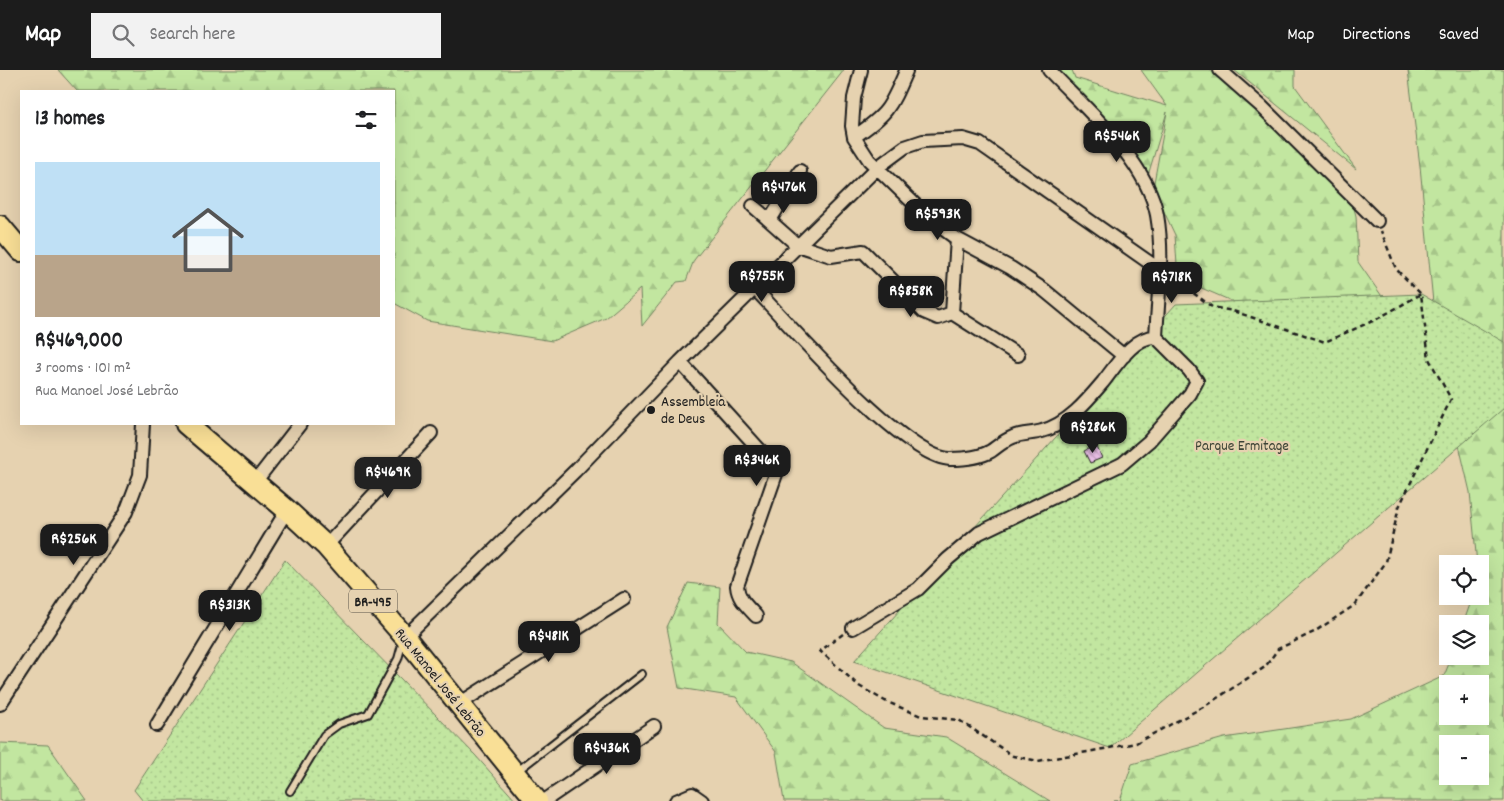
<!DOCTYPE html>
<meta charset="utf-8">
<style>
:root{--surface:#fff;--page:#f2f2f2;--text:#202124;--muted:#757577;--accent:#1c1c1c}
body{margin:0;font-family:Dekko,sans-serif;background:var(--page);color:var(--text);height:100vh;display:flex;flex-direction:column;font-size:19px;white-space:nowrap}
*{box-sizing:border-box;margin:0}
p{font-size:16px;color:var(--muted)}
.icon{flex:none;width:28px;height:28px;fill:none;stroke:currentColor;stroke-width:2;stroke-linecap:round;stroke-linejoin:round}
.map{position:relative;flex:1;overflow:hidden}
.drawer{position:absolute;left:20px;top:20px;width:375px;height:335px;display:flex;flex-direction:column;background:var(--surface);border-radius:0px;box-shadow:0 5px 20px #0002}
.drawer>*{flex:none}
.buttons{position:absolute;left:1439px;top:485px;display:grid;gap:10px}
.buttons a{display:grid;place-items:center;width:50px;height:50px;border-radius:0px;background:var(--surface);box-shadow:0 5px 20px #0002;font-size:25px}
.price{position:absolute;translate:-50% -42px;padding:0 11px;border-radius:10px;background:var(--accent);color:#fff;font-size:16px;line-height:32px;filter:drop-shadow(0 1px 2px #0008)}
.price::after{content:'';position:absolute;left:50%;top:30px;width:15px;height:11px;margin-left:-8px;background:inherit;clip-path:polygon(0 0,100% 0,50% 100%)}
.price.active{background:#222;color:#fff}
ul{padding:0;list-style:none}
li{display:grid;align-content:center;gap:10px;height:265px;padding:0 15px}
li span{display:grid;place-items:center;height:155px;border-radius:0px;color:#555}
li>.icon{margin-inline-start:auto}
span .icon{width:90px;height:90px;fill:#fffc;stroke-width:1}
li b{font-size:21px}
h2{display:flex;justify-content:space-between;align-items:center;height:60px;padding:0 15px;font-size:21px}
header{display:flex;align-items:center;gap:30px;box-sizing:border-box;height:70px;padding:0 25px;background:var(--accent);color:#fff}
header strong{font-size:24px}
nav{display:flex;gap:28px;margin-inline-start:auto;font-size:18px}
.search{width:350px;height:45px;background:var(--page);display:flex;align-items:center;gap:12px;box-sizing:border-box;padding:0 18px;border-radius:0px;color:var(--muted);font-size:19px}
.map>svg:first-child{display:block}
.forest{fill:url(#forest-firs);stroke:#6f815e;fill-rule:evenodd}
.park{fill:url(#park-dots);stroke:#6f815e}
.building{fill:url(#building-back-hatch);stroke:#1c1c1c}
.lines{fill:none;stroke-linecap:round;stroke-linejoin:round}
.lane-casing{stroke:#1c1c1c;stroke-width:10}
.street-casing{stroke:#1c1c1c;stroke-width:16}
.primary-casing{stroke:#1c1c1c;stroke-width:24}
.path{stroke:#1c1c1c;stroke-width:2.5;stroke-dasharray:5 4;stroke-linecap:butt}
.lane{stroke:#e6d2b0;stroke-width:6}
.street{stroke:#e6d2b0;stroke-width:12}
.primary{stroke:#f9df96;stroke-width:20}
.poi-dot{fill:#1c1c1c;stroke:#e6d2b0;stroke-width:2}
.labels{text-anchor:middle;stroke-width:4.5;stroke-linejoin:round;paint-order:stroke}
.shield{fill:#e6d2b0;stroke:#595348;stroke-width:1}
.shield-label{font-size:14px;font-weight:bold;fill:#1c1c1c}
.poi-label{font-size:15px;fill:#1c1c1c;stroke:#e6d2b0;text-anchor:start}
.park-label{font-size:15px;fill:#3d4436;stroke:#e6d2b0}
.street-label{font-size:15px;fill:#1c1c1c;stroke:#e6d2b0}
</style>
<header>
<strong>Map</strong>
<div class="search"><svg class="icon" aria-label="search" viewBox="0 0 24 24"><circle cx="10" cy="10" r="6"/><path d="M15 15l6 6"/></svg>Search here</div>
<nav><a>Map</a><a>Directions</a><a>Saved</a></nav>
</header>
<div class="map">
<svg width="1504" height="731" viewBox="0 0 1504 731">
<defs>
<pattern id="forest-firs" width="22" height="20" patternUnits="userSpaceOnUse" patternTransform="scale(1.25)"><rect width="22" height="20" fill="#c2e6a0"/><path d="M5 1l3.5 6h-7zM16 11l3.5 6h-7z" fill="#a6c589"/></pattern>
<pattern id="park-dots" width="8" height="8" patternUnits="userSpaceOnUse" patternTransform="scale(1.25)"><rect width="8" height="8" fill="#c2e6a0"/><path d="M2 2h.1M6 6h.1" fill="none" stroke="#a6c589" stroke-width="1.8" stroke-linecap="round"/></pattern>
<pattern id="building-back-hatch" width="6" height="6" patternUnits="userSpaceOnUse" patternTransform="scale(1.25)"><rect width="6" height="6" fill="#e7bde4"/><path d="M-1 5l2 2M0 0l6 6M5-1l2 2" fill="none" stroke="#c6a2c3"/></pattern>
</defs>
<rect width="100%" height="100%" fill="#e6d2b0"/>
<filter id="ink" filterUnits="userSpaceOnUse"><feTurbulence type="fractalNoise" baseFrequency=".02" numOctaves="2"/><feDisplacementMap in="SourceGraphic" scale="10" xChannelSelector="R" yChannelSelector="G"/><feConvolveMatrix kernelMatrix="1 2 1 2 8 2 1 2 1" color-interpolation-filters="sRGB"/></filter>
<g filter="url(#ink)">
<path class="forest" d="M58,0H844L694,190L686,211L677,212L642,256L640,219L606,248L552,271L427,251L394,233V21H77Z
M1053,0H1072L1075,8L1167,36L1141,0H1210L1348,115L1356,146L1358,192L1386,232L1278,251L1199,217L1177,195L1175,165L1153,118L1167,42L1146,112Z
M1234,0H1295V16L1356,99Z
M1408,0H1504V731H1114H1120L1132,694L1224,668L1351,649L1444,606L1452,586H1480V554H1463L1473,526H1480V494H1477L1470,422L1438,285L1420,96ZM1448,614H1480V646H1448ZM1448,674H1480V706H1448Z
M688,513L720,517L718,553L746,582L791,592L884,658L946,667L1050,731H784L776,682L736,627L679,618L667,557Z
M0,673L48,675L87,731H0Z"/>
<path class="park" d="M1421,224L1504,272V338L1110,678L854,591L1176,234Z
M285,490L475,685L516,731H143L134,720Z"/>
<path class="building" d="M1096,375L1102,388L1090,393L1084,381Z"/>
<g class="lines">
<g class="lane-casing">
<path id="lane" d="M516,702L642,604
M290,721L324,665L339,654L368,644L398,589L403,571"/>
</g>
<g class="street-casing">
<path id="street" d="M861,0L854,28L852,56L854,67L869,90L930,149L957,169L1011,198L1044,220L1124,286
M1049,0C1086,39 1147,91 1157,145C1164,184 1158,227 1156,267
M1220,0L1261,36L1377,151
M854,67C888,44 890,38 906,1
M753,136L797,175L831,186L863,181L924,242L938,248L952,243L957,169
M770,150L800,101
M756,220C792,257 903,387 950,389C964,389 979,388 991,381C998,376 1005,370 1013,367C1022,363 1033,364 1042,361C1068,354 1087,331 1103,312C1115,297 1134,265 1156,267L1189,300L1197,311L1190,324L1149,371L1122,394L979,463L948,489L918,519L853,558
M952,243L1018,285
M680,292L768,389L776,404L737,516C738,529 747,536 756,546
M255,412L300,354
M326,476L431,363
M405,567L575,401L680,292L878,97L905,77L923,71L963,69L980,74L1160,200
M0,634L126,442L140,405L143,354
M459,634L624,529
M157,655L287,440
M544,731L654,656
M676,731L692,724L702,731"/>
</g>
<g class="primary-casing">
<path id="primary" d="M0,156L21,181
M186,354L287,440L326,476L405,567L537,731"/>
</g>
<path class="path" d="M1172,207L1212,237L1233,241L1325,272L1377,249L1421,224
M843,564L820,581L859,616L885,631L921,646L959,650L1013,686L1038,691L1136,673L1205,636L1265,597L1278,579L1314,562L1355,535L1386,492L1399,437L1451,329L1429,289L1421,224L1396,199L1381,161"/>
<use href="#lane" class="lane"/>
<use href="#street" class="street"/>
<use href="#primary" class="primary"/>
</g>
</g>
<circle class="poi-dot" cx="651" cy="340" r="5"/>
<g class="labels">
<rect class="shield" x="349" y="519.5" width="48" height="23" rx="4"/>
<g class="shield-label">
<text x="373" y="536">BR-495</text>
</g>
<g class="poi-label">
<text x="661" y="336">Assembleia<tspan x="661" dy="17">de Deus</tspan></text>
</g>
<g class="park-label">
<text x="1242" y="380">Parque Ermitage</text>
</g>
<g class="street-label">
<text transform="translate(441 612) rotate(51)" y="5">Rua Manoel José Lebrão</text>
</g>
</g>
</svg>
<div class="buttons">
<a><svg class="icon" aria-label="locate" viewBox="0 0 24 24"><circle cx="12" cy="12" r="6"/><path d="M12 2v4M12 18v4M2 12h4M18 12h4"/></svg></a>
<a><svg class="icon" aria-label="layers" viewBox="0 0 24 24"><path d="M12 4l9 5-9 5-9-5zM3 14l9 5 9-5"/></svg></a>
<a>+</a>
<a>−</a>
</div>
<b class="price" style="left:1117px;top:93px">R$546K</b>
<b class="price" style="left:784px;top:144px">R$476K</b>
<b class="price" style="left:938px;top:171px">R$593K</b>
<b class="price" style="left:762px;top:233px">R$755K</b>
<b class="price" style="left:1172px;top:234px">R$718K</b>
<b class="price" style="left:911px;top:248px">R$858K</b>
<b class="price" style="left:1093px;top:384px">R$286K</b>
<b class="price" style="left:757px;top:417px">R$346K</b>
<b class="price active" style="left:388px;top:429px">R$469K</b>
<b class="price" style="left:74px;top:496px">R$256K</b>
<b class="price" style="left:230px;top:562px">R$313K</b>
<b class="price" style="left:549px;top:593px">R$481K</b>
<b class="price" style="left:607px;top:705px">R$436K</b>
<section class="drawer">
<h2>13 homes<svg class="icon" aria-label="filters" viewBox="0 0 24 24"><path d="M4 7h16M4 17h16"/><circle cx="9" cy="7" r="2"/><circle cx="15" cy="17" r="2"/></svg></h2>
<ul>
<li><span style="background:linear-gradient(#bfe0f5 60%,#b9a48a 0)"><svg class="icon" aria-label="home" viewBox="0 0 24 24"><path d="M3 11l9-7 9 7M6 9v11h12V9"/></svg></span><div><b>R$469,000</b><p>3 rooms · 101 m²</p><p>Rua Manoel José Lebrão</p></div></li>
</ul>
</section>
</div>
